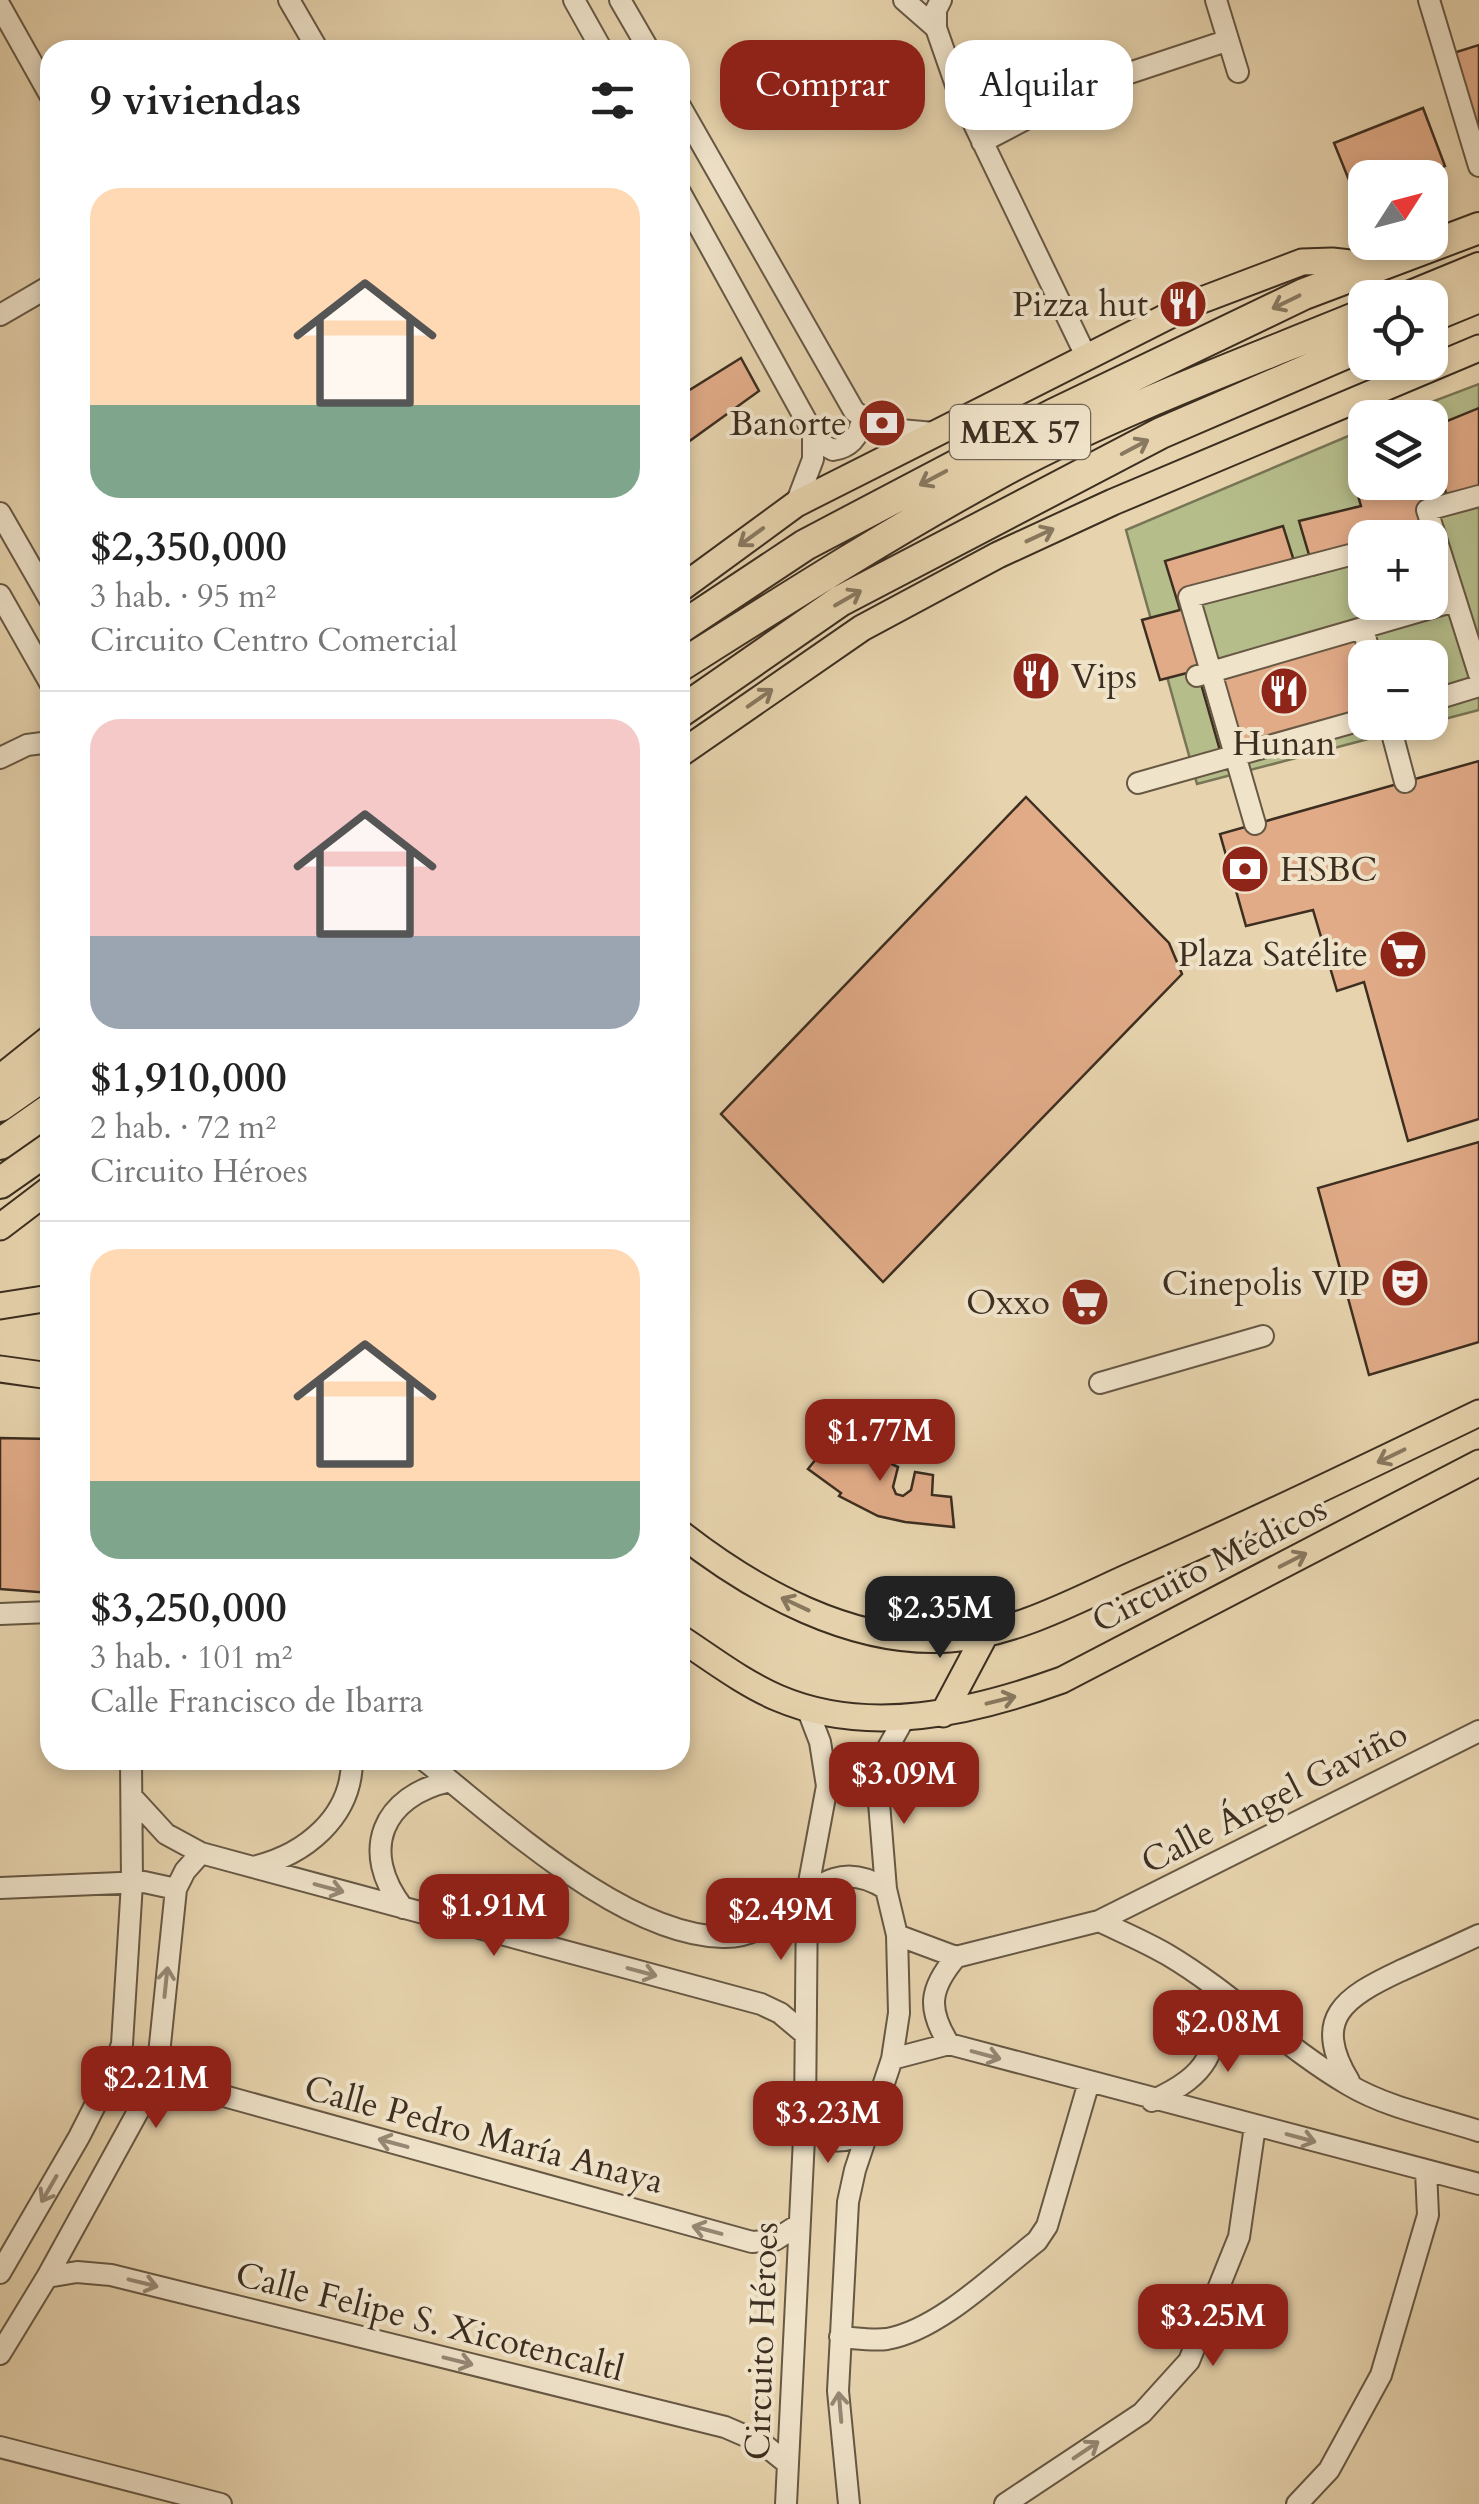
<!DOCTYPE html>
<html lang="es">
<meta charset="utf-8">
<style>
:root{--surface:#fff;--page:#f2f2f2;--text:#222;--muted:#767676;--line:#e0e0e0;--accent:#8f2418}
body{margin:0;font-family:Cardo,serif;background:var(--page);color:var(--text);height:100vh;display:flex;flex-direction:column;font-size:38px;white-space:nowrap}
*{box-sizing:border-box;margin:0}
p{font-size:32px;color:var(--muted)}
.icon{flex:none;width:55px;height:55px;fill:none;stroke:currentColor;stroke-width:2;stroke-linecap:round;stroke-linejoin:round}
.map{position:relative;flex:1;overflow:hidden}
.side{position:absolute;left:40px;top:40px;width:650px;height:1730px;display:flex;flex-direction:column;background:var(--surface);border-radius:30px;box-shadow:0 5px 15px #0003}
.side>*{flex:none}
.banner{position:absolute;left:720px;top:40px;width:608px;height:90px;display:flex;gap:20px}
.needle{width:65px;rotate:54deg}
.tools{position:absolute;left:1348px;top:160px;display:grid;gap:20px}
.tools a{display:grid;place-items:center;width:100px;height:100px;border-radius:20px;background:var(--surface);box-shadow:0 5px 15px #0003;font-size:50px}
.price{position:absolute;translate:-50% -85px;padding:0 22px;border-radius:20px;background:var(--accent);color:#fff;font-size:32px;line-height:65px;filter:drop-shadow(0 2px 5px #0008)}
.price::after{content:'';position:absolute;left:50%;top:60px;width:30px;height:22px;margin-left:-15px;background:inherit;clip-path:polygon(0 0,100% 0,50% 100%)}
.price.active{background:#222;color:#fff}
ul{padding:0;list-style:none}
li{display:grid;align-content:center;gap:20px;height:530px;padding:0 50px}
li+li{border-top:2px solid var(--line)}
li span{display:grid;place-items:center;height:310px;border-radius:30px;color:#555}
li>.icon{margin-inline-start:auto}
span .icon{width:180px;height:180px;fill:#fffc;stroke-width:1}
li b{font-size:42px}
h2{display:flex;justify-content:space-between;align-items:center;height:120px;padding:0 50px;font-size:42px}
.tag{padding:0 35px;border-radius:30px;background:var(--surface);box-shadow:0 5px 15px #0003;font-size:35px;line-height:90px}
.tag.active{background:var(--accent);color:#fff}
.map>svg:first-child{display:block}
.green{fill:#b5bd8b;stroke:#787656;stroke-width:2.5;fill-rule:evenodd}
.building{fill:#e1ab88;stroke:#3c2e20;stroke-width:2.5}
.lines{fill:none;stroke-linecap:round;stroke-linejoin:round}
.minor-casing{stroke:#675844;stroke-width:24}
.major-casing{stroke:#3c2e20;stroke-width:29}
.highway-casing{stroke:#3c2e20;stroke-width:34}
.minor{stroke:#efe3ca;stroke-width:20}
.major{stroke:#e7d4ae;stroke-width:25}
.highway{stroke:#e7d4ae;stroke-width:30}
.oneway{stroke:#897960}
.oneway2{stroke:#968875}
.labels{text-anchor:middle;stroke-width:8;stroke-linejoin:round;paint-order:stroke}
.shield{fill:#efe3ca;stroke:#726453;stroke-width:2.5}
.shield-label{font-size:32px;font-weight:bold;fill:#3c2e20}
.poi-label{font-size:35px;fill:#3c2e20;stroke:#efe3ca;text-anchor:end}
.street-label{font-size:35px;fill:#3c2e20;stroke:#efe3ca}
</style>
<div class="map">
<svg width="1479" height="2504" viewBox="0 0 1479 2504">
<rect width="100%" height="100%" fill="#e7d4ae"/>
<filter id="stains"><feTurbulence type="fractalNoise" baseFrequency=".002" numOctaves="4"/><feColorMatrix values="0 0 0 0 .2 0 0 0 0 .09 0 0 0 0 .02 0 0 0 .5 -.17"/></filter>
<radialGradient id="worn" r=".72"><stop offset=".6" stop-color="#630" stop-opacity="0"/><stop offset="1" stop-color="#630" stop-opacity=".3"/></radialGradient>
<path class="green" d="M1479,384V710L1197,784L1126,530L1365,429V482H1430V418L1392,417ZM1365,538H1430V602H1365ZM1365,658H1430V722H1365Z"/>
<path class="building" d="M1479,45V135L1450,54Z
M1423,108L1445,166L1415,178H1365V197L1357,200L1334,143Z
M741,358L759,391L684,445L680,436V396Z
M1479,408V506L1451,514L1430,428Z
M1376,482H1425L1441,540L1365,538V561L1315,575L1299,521L1361,506L1356,489Z
M1283,526L1298,574L1180,610L1165,561Z
M1195,606L1214,666L1160,680L1142,620Z
M1360,627L1365,658V714L1221,754L1197,670Z
M1479,761V1119L1408,1141L1364,982L1337,991L1313,910L1246,926L1220,834Z
M1026,797L1169,943L1182,974L883,1282L721,1114Z
M1479,1142V1342L1369,1375L1318,1188Z
M879,1428L882,1435L871,1454L898,1467L893,1487L896,1494L903,1496L911,1490L915,1472L933,1475L932,1495L951,1497L954,1527L905,1522L878,1516L839,1496L841,1493L808,1469L837,1433L858,1447L872,1430Z
M0,1438L50,1439V1593L0,1589Z"/>
<g class="lines">
<g class="minor-casing">
<path id="minor" d="M289,0L318,50
M574,0L602,50
M620,0L649,50
M904,0L936,28
M941,0L936,10V28L958,91L1086,356
M1216,0L1238,72
M1429,0L1479,166
M0,6L50,95
M958,91L1080,87
M680,106L854,411L878,428L934,433
M982,142L1087,87L1226,41
M680,192L813,433V459L796,504
M0,315L50,286
M816,441L833,450C851,447 859,437 862,419
M1479,496L1427,510L1479,674
M0,513L50,600
M1365,551L1189,597L1211,672L1455,601
M0,595L50,683
M1363,629L1371,658
M1197,676L1211,672L1255,824
M1430,701L1479,686
M1389,722L1405,782
M0,758L27,745L50,742
M1138,783L1365,719
M1100,1383L1263,1336
M0,1614L50,1612
M424,1760C501,1820 622,1935 723,1937C793,1939 814,1843 886,1889
M133,1798L166,1834L201,1853L761,2004L780,2013L805,2034
M253,1867C305,1855 352,1817 352,1760
M0,1888L144,1882L176,1889
M403,1908C359,1851 382,1796 450,1781
M1099,1921C1122,1932 1146,1942 1168,1955C1232,1993 1284,2047 1349,2085C1388,2108 1436,2117 1479,2131
M897,1935L956,1957L1099,1921L1479,1731
M949,2044C927,2009 929,1989 956,1957
M892,2059L949,2044L1479,2184
M158,2064L166,2076L177,2083L752,2242L775,2240L798,2225
M1349,2081C1311,2018 1345,1997 1400,1971C1427,1959 1453,1947 1479,1935
M1152,2101C1212,2073 1214,2054 1222,1992
M805,2118C823,2144 841,2147 868,2130
M0,2273L79,2137L112,2072L122,2044L132,1883L131,1760
M47,2277L77,2272L111,2275L725,2427L762,2443L788,2464
M840,2337C856,2338 872,2341 887,2339C939,2330 996,2273 1037,2241L1047,2226L1089,2082
M0,2354L47,2277L146,2097L158,2064L176,1889L185,1871L201,1853
M0,2447L221,2504
M786,2504L805,2118L807,1893L827,1786L820,1742L807,1708
M849,2504L838,2391L848,2202L855,2170L892,2059L899,2013L897,1935L886,1889L877,1778L881,1760L905,1717
M1005,2504L1142,2413L1189,2361L1239,2237L1255,2126
M1297,2504L1329,2470L1381,2375L1428,2215L1426,2171"/>
</g>
<g class="major-casing">
<path id="major" d="M680,589L796,504L1194,303L1302,262L1332,261L1377,266
M680,754L862,628L998,555L1113,502L1479,348
M0,1078L50,1038
M0,1227L50,1189
M0,1306L50,1298
M0,1369L50,1376
M680,1533C754,1591 853,1646 950,1639C1016,1634 1076,1600 1135,1574C1251,1523 1365,1468 1479,1413
M680,1638C712,1659 743,1683 778,1698C869,1737 973,1712 1062,1680L1479,1463
M943,1714L985,1635"/>
</g>
<g class="highway-casing">
<path id="highway" d="M1406,298L1479,268
M1430,317L1479,297
M680,628L805,545L1054,414L1304,294L1479,228
M680,666C786,599 891,532 1001,472C1117,410 1243,364 1365,314
M680,712L840,601L1161,433L1365,345
M0,1106L50,1071
M0,1144L50,1109
M0,1183L50,1148"/>
</g>
<use href="#minor" class="minor"/>
<use href="#major" class="major"/>
<use href="#highway" class="highway"/>
</g>
<defs><path id="oneway-shaft" d="M-6 0H5M1.5-3L5.5 0L1.5 3" fill="none" stroke-width="1.6" stroke-linecap="round" stroke-linejoin="round" transform="scale(2.5)"/></defs>
<g class="oneway">
<use href="#oneway-shaft" transform="translate(1286 302) rotate(154)"/>
<use href="#oneway-shaft" transform="translate(1135 447) rotate(-28)"/>
<use href="#oneway-shaft" transform="translate(933 478) rotate(152)"/>
<use href="#oneway-shaft" transform="translate(1040 535) rotate(-25)"/>
<use href="#oneway-shaft" transform="translate(751 537) rotate(144)"/>
<use href="#oneway-shaft" transform="translate(848 598) rotate(-30)"/>
<use href="#oneway-shaft" transform="translate(760 698) rotate(-35)"/>
<use href="#oneway-shaft" transform="translate(1391 1456) rotate(154)"/>
<use href="#oneway-shaft" transform="translate(1293 1560) rotate(-27)"/>
<use href="#oneway-shaft" transform="translate(795 1604) rotate(-155)"/>
<use href="#oneway-shaft" transform="translate(1001 1700) rotate(-14)"/>
</g>
<g class="oneway2">
<use href="#oneway-shaft" transform="translate(329 1888) rotate(15)"/>
<use href="#oneway-shaft" transform="translate(642 1972) rotate(15)"/>
<use href="#oneway-shaft" transform="translate(166 1982) rotate(-84)"/>
<use href="#oneway-shaft" transform="translate(986 2055) rotate(15)"/>
<use href="#oneway-shaft" transform="translate(1301 2138) rotate(15)"/>
<use href="#oneway-shaft" transform="translate(393 2143) rotate(-165)"/>
<use href="#oneway-shaft" transform="translate(49 2189) rotate(120)"/>
<use href="#oneway-shaft" transform="translate(707 2230) rotate(-165)"/>
<use href="#oneway-shaft" transform="translate(143 2283) rotate(14)"/>
<use href="#oneway-shaft" transform="translate(458 2361) rotate(14)"/>
<use href="#oneway-shaft" transform="translate(840 2407) rotate(-95)"/>
<use href="#oneway-shaft" transform="translate(1086 2450) rotate(-34)"/>
</g>
<defs>
<g id="restaurant-disc" transform="scale(2.5)"><circle r="9.5" fill="#8f2418" stroke="#efe3ca"/><path d="M-5-6h1v4h1v-4h1v4h1v-4h1v5L-1.5 .5V6h-2V.5L-5-1ZM5-6V6H3V1.5H1.5Q1.5-4 5-6Z" fill="#fff"/></g>
<g id="bank-disc" transform="scale(2.5)"><circle r="9.5" fill="#8f2418" stroke="#efe3ca"/><path d="M-6-4H6V4H-6ZM0-2.3a2.3 2.3 0 1 0 0 4.6a2.3 2.3 0 1 0 0-4.6Z" fill="#fff"/></g>
<g id="supermarket-disc" transform="scale(2.5)"><circle r="9.5" fill="#8f2418" stroke="#efe3ca"/><path d="M-6-5.5h2.5l.6 2H6L4.5 2H-2.5L-4.4-4H-6ZM-1.5 3.2a1.3 1.3 0 1 0 .1 0ZM3 3.2a1.3 1.3 0 1 0 .1 0Z" fill="#fff"/></g>
<g id="theatre-disc" transform="scale(2.5)"><circle r="9.5" fill="#8f2418" stroke="#efe3ca"/><path d="M-5-5.5Q0-4 5-5.5V0Q5 5 0 6Q-5 5-5 0ZM-3.3-2.5H-1v1.5H-3.3ZM1-2.5H3.3v1.5H1ZM-2.8 1Q0 5.5 2.8 1Z" fill="#fff"/></g>
</defs>
<g fill-rule="evenodd">
<use href="#restaurant-disc" x="1183" y="304"/>
<use href="#bank-disc" x="882" y="423"/>
<use href="#restaurant-disc" x="1036" y="676"/>
<use href="#restaurant-disc" x="1284" y="691"/>
<use href="#bank-disc" x="1245" y="869"/>
<use href="#supermarket-disc" x="1403" y="954"/>
<use href="#theatre-disc" x="1405" y="1283"/>
<use href="#supermarket-disc" x="1085" y="1302"/>
</g>
<g class="labels">
<rect class="shield" x="950" y="405" width="140" height="54" rx="8"/>
<g class="shield-label">
<text x="1020" y="443">MEX 57</text>
</g>
<g class="poi-label">
<text x="1148" y="316">Pizza hut</text>
<text x="847" y="435">Banorte</text>
<text x="1071" y="688" text-anchor="start">Vips</text>
<text x="1284" y="755" text-anchor="middle">Hunan</text>
<text x="1280" y="881" text-anchor="start">HSBC</text>
<text x="1368" y="966">Plaza Satélite</text>
<text x="1370" y="1295">Cinepolis VIP</text>
<text x="1050" y="1314">Oxxo</text>
</g>
<g class="street-label">
<text transform="translate(1209 1564) rotate(-27)" y="12">Circuito Médicos</text>
<text transform="translate(1274 1797) rotate(-27)" y="12">Calle Ángel Gaviño</text>
<text transform="translate(484 2134) rotate(15)" y="12">Calle Pedro María Anaya</text>
<text transform="translate(430 2321) rotate(14)" y="12">Calle Felipe S. Xicotencaltl</text>
<text transform="translate(761 2341) rotate(-88)" y="12">Circuito Héroes</text>
</g>
</g>
<rect width="100%" height="100%" filter="url(#stains)"/>
<rect width="100%" height="100%" fill="url(#worn)"/>
</svg>
<div class="tools">
<a><svg class="needle" viewBox="-14 -14 28 28"><path d="M0-13l5 13h-10z" fill="#e53935"/><path d="M0 13l5-13h-10z" fill="#767676"/></svg></a>
<a><svg class="icon" aria-label="locate" viewBox="0 0 24 24"><circle cx="12" cy="12" r="6"/><path d="M12 2v4M12 18v4M2 12h4M18 12h4"/></svg></a>
<a><svg class="icon" aria-label="layers" viewBox="0 0 24 24"><path d="M12 4l9 5-9 5-9-5zM3 14l9 5 9-5"/></svg></a>
<a>+</a>
<a>−</a>
</div>
<b class="price" style="left:880px;top:1484px">$1.77M</b>
<b class="price active" style="left:940px;top:1661px">$2.35M</b>
<b class="price" style="left:904px;top:1827px">$3.09M</b>
<b class="price" style="left:494px;top:1959px">$1.91M</b>
<b class="price" style="left:781px;top:1963px">$2.49M</b>
<b class="price" style="left:1228px;top:2075px">$2.08M</b>
<b class="price" style="left:156px;top:2131px">$2.21M</b>
<b class="price" style="left:828px;top:2166px">$3.23M</b>
<b class="price" style="left:1213px;top:2369px">$3.25M</b>
<div class="banner">
<a class="tag active">Comprar</a>
<a class="tag">Alquilar</a>
</div>
<section class="side">
<h2>9 viviendas<svg class="icon" aria-label="filters" viewBox="0 0 24 24"><path d="M4 7h16M4 17h16"/><circle cx="9" cy="7" r="2"/><circle cx="15" cy="17" r="2"/></svg></h2>
<ul>
<li><span style="background:linear-gradient(#ffd9b3 70%,#7fa58c 0)"><svg class="icon" aria-label="home" viewBox="0 0 24 24"><path d="M3 11l9-7 9 7M6 9v11h12V9"/></svg></span><div><b>$2,350,000</b><p>3 hab. · 95 m²</p><p>Circuito Centro Comercial</p></div></li>
<li><span style="background:linear-gradient(#f6c9c9 70%,#9aa5b1 0)"><svg class="icon" aria-label="home" viewBox="0 0 24 24"><path d="M3 11l9-7 9 7M6 9v11h12V9"/></svg></span><div><b>$1,910,000</b><p>2 hab. · 72 m²</p><p>Circuito Héroes</p></div></li>
<li><span style="background:linear-gradient(#ffd9b3 75%,#7fa58c 0)"><svg class="icon" aria-label="home" viewBox="0 0 24 24"><path d="M3 11l9-7 9 7M6 9v11h12V9"/></svg></span><div><b>$3,250,000</b><p>3 hab. · 101 m²</p><p>Calle Francisco de Ibarra</p></div></li>
</ul>
</section>
</div>
